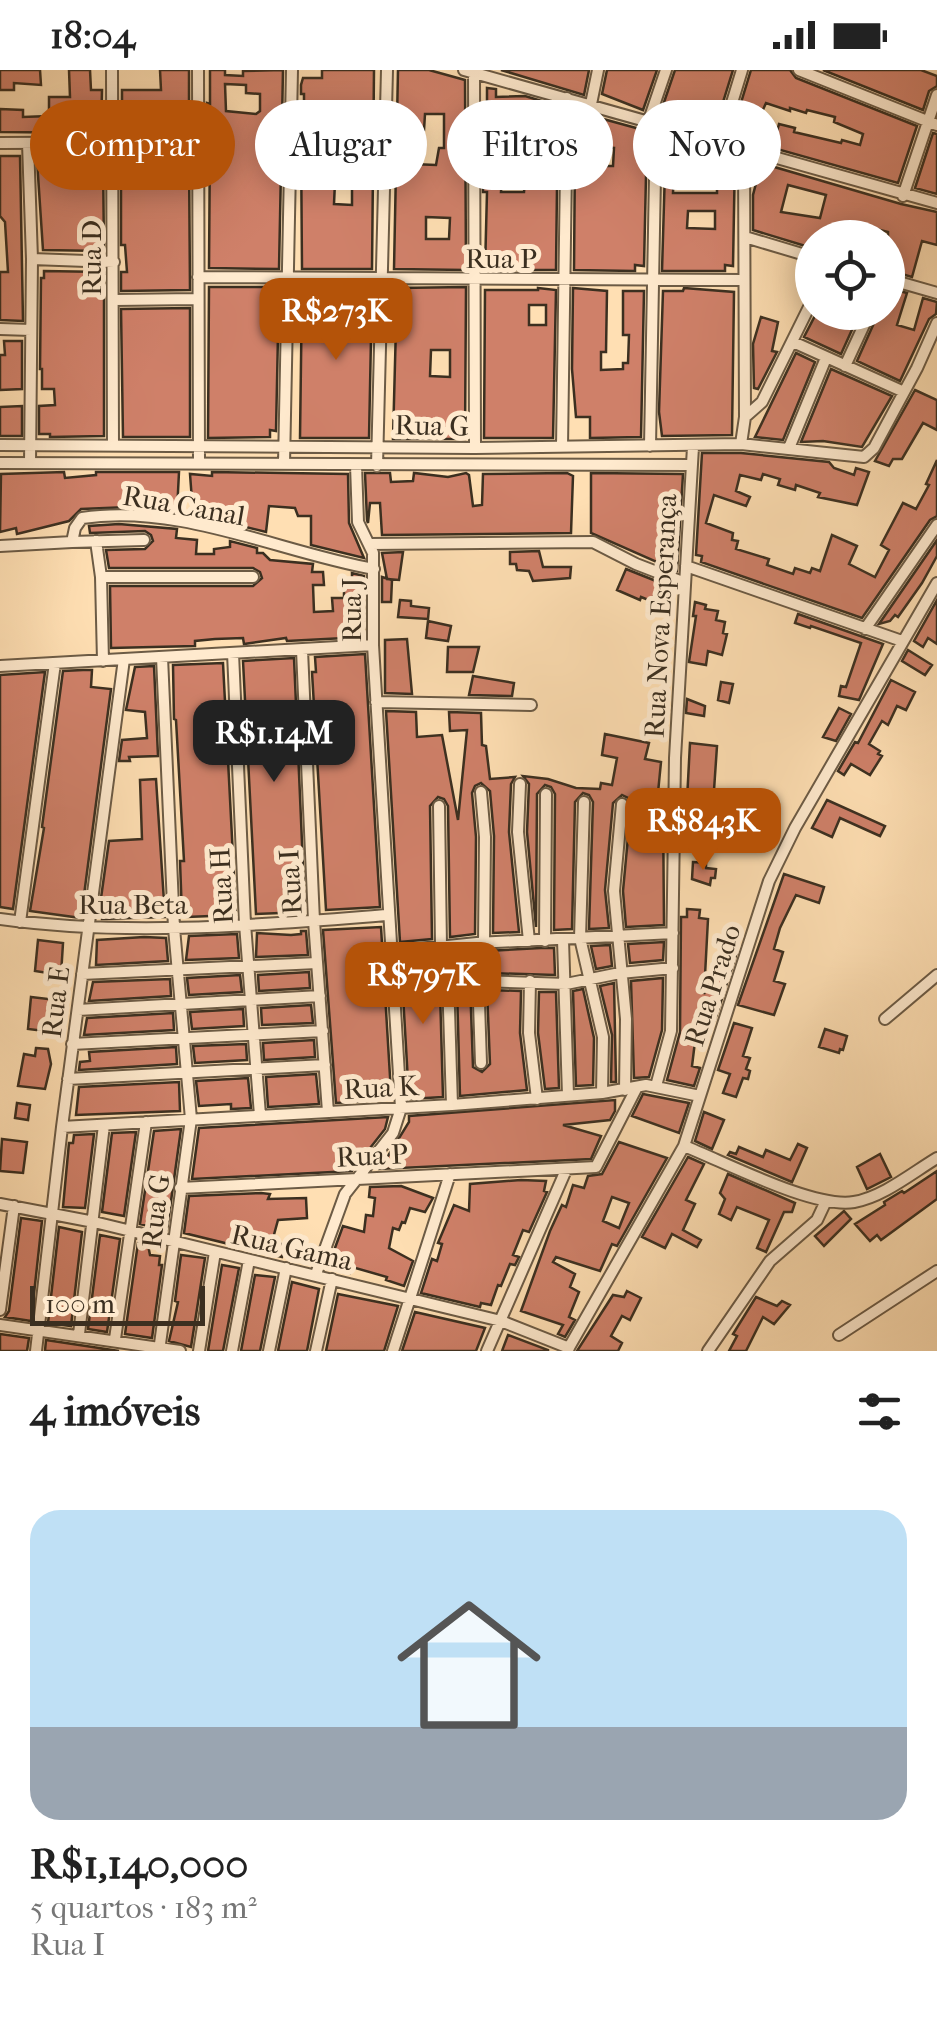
<!DOCTYPE html>
<html lang="pt">
<meta charset="utf-8">
<style>
:root{--surface:#fff;--page:#f2f2f2;--text:#222;--muted:#767676;--line:#e0e0e0;--accent:#b45309}
body{margin:0;font-family:"IM FELL French Canon",serif;background:var(--page);color:var(--text);height:100vh;display:flex;flex-direction:column;font-size:38px;white-space:nowrap}
*{box-sizing:border-box;margin:0}
p{font-size:32px;color:var(--muted)}
.icon{flex:none;width:55px;height:55px;fill:none;stroke:currentColor;stroke-width:2;stroke-linecap:round;stroke-linejoin:round}
.map{position:relative;height:1281px;overflow:hidden}
.drawer{display:flex;flex-direction:column;background:var(--surface);flex:1}
.drawer>*{flex:none}
.hud{position:absolute;left:30px;top:30px;width:878px;height:90px;display:flex;gap:20px}
.tools{position:absolute;left:795px;top:150px;display:grid;gap:20px}
.tools a{display:grid;place-items:center;width:110px;height:110px;border-radius:50%;background:var(--surface);box-shadow:0 5px 25px #0003;font-size:50px}
.scale{position:absolute;left:30px;bottom:25px;width:175px;box-sizing:border-box;padding-left:10px;border:5px solid #3b2f20;border-top:0;font-size:28px;line-height:35px;white-space:nowrap;color:#3b2f20;-webkit-text-stroke:8px #ffeace;paint-order:stroke}
.price{position:absolute;translate:-50% -85px;padding:0 22px;border-radius:20px;background:var(--accent);color:#fff;font-size:32px;line-height:65px;filter:drop-shadow(0 2px 5px #0008)}
.price::after{content:'';position:absolute;left:50%;top:60px;width:30px;height:22px;margin-left:-15px;background:inherit;clip-path:polygon(0 0,100% 0,50% 100%)}
.price.current{background:#222;color:#fff}
ul{padding:0;list-style:none}
li{display:grid;align-content:center;gap:20px;height:530px;padding:0 30px}
li+li{border-top:2px solid var(--line)}
li span{display:grid;place-items:center;height:310px;border-radius:30px;color:#555}
li>.icon{margin-inline-start:auto}
span .icon{width:180px;height:180px;fill:#fffc;stroke-width:1}
li b{font-size:42px}
h2{display:flex;justify-content:space-between;align-items:center;height:120px;padding:0 30px;font-size:42px}
.pill{padding:0 35px;border-radius:45px;background:var(--surface);box-shadow:0 5px 25px #0003;font-size:35px;line-height:90px}
.pill.current{background:var(--accent);color:#fff}
.status{display:flex;justify-content:space-between;align-items:center;height:70px;padding:0 50px;background:var(--surface);direction:ltr}
.status svg{height:28px;fill:currentColor}
.map>svg:first-child{display:block}
.building{fill:#cf8069;stroke:#3b2f20;stroke-width:2.5;fill-rule:evenodd}
.lines{fill:none;stroke-linecap:round;stroke-linejoin:round}
.minor-casing{stroke:#6c5b45;stroke-width:14}
.minor{stroke:#ffeace;stroke-width:10}
.labels{text-anchor:middle;stroke-width:10;stroke-linejoin:round;paint-order:stroke}
.street-label{font-size:28px;fill:#3b2f20;stroke:#ffeace}
</style>
<div class="status"><b>18:04</b><svg viewBox="0 0 49 12"><path d="M0 12V9h3v3zM5 12V6h3v6zM10 12V3h3v9zM15 12V0h3v12zM26 1h20v11H26zM47 4h2v5h-2z"/></svg></div>
<div class="map">
<svg width="937" height="1281" viewBox="0 0 937 1281">
<rect width="100%" height="100%" fill="#ffdfb3"/>
<filter id="stains"><feTurbulence type="fractalNoise" baseFrequency=".002" numOctaves="4"/><feColorMatrix values="0 0 0 0 .2 0 0 0 0 .09 0 0 0 0 .02 0 0 0 .5 -.17"/></filter>
<radialGradient id="worn" r=".72"><stop offset=".6" stop-color="#630" stop-opacity="0"/><stop offset="1" stop-color="#630" stop-opacity=".3"/></radialGradient>
<path class="building" d="M0,0H40L41,15L14,13V20H0Z
M69,0H90L91,20H102L101,63L0,62V39L23,40V47L49,46V27H70Z
M160,0H189V63H122V20H161Z
M210,0H225V5L243,6V1L283,0L279,199L209,198L210,66H207V33L210,34ZM225,14L246,15V23L260,24V41L256,44L226,41Z
M322,0H374L372,199H302L301,67H304V24H301V15L303,8H322ZM335,112H352V135L334,134Z
M398,0H429L465,10L466,200L394,199ZM425,44H444V78H439L436,95L412,94L416,67L418,69L420,60H424ZM426,147L450,148L449,169H426Z
M501,0H589L584,25Z
M607,0H657L643,40L602,24Z
M675,0H733L714,61L660,44Z
M751,0H790L796,8L917,56L898,113L731,66L734,55L776,65L779,54L795,58L794,62L841,73L842,70L860,75L863,64L834,52L835,47L807,40L806,43L790,38V41L766,33L761,44L740,36Z
M823,0H921L937,6V16L929,21L923,40Z
M487,18L496,19V27L525,26L558,36L556,200H485L487,122H483V96H487ZM505,46L531,49L530,78H525L524,87H527L524,122H501Z
M585,44L647,61L644,196L635,195V201L574,200L575,80H585L584,96H613L614,78L585,76Z
M933,63L937,64V124L915,118Z
M666,66L700,76V82L735,85L733,196L725,195V201H662ZM674,98H699V105H717V123H673ZM688,141H715V159L687,158Z
M155,85L189,87L190,220L121,221V202H127L125,175H121V118H127L128,87Z
M0,86H20L23,251L0,250V202H8L5,152L0,146Z
M52,86L103,87L104,181L43,180L37,90H52Z
M754,91L901,134L937,142V175L922,171L912,207L888,200V162L872,158L869,168H812V178L753,160V125L759,102L753,99ZM788,115L826,125L820,148L781,142Z
M44,201L104,202V366L50,367V364H39V336L55,335L54,319H42V299H40L41,208H44Z
M209,217H279L276,361L270,360V367L208,368Z
M302,217L372,218L369,368H300Z
M466,217L465,369H393L397,218ZM431,280H450V307L430,306Z
M538,218L556,220L553,368H484L485,220H538ZM529,235H546V255H529Z
M573,218L607,221L606,282H601V300L623,299V293H628L629,265H623V221H644L641,367L590,368V347H576L572,299Z
M684,218L734,222L732,365L662,366L659,342L663,221H683Z
M888,218L907,223L897,255L914,260L923,228L937,232L936,244L929,249L900,311L857,291L879,242H888Z
M190,238V367H123L121,239Z
M817,242H860L841,284L804,267Z
M761,247L778,252L772,281L777,282L758,319L754,318L753,274Z
M4,271H22V319L0,320V285H5Z
M796,283L815,292L783,370L755,367Z
M831,299L892,326L862,377L823,371L801,372Z
M915,320L937,330V360L923,353L902,389H893L889,396L875,391Z
M22,336V366H0V337Z
M702,383H741L829,392L834,398L854,405L856,398L869,402L857,435L818,427L820,423L796,415L795,420L778,415L780,409L763,404L761,410L740,405L736,421L750,427L746,436L714,425L706,453L733,463L732,470L738,471L736,479L769,489L767,495L793,504L795,498L810,503L812,498L820,501L832,465L857,476L849,494L875,507L889,480L881,475L903,433L916,439L929,415L926,414L937,390V446L930,450L862,548L701,492L702,486L696,485Z
M64,402L65,408L96,405V402H179L177,442L150,438V433H130V437L81,439L69,451L17,464L16,458L0,462L1,404Z
M212,402L348,404L349,453L364,488L311,475V446H298L295,438L269,436L266,462L193,444L190,404L212,406Z
M365,403H390L391,412L413,411L414,403L448,407L466,403L469,405L473,436L482,435L483,404L567,403L573,406L571,463L382,465L380,433H370L368,453L367,450Z
M591,403L683,404L677,501L591,463Z
M119,454L177,459L176,468L197,470L196,484H214V479L230,477V471L257,478V483H263L270,490L313,494L312,502H323L324,515H313L314,542L333,541L332,528H344V512H352V503L364,506V567L287,571L286,568L244,574L243,568L215,569L195,571V576L111,578L110,516H253L262,508L260,502L253,498H109L106,480L145,479L153,471L151,465L145,461L90,463L89,456Z
M937,470V486L922,513L898,547L895,545L890,551L879,554Z
M539,481L543,497H571L570,508L533,511L529,501L517,500L516,494H510V482Z
M403,482L399,510L387,509L382,483Z
M626,499L661,513L651,531L641,527L640,530L617,520Z
M382,507L392,510L391,532H382Z
M400,530L411,531V536L429,538L428,549L398,547Z
M937,530V574L928,568L923,577L914,571Z
M695,532L706,535L705,539L718,541L716,550L725,552L723,563L727,564L722,585L708,581L706,595L689,592L696,546H693Z
M798,544L883,574L859,630L839,626L841,616L846,617L861,573L811,556L810,558L795,553Z
M428,551L451,556L448,571L426,568Z
M407,569L412,624L385,623V570Z
M448,577H479L473,602H447Z
M908,580L932,595L925,605L902,591Z
M365,584L380,837L326,840L312,602H316L315,587Z
M294,588L305,842L256,844L243,591Z
M223,593L236,845L186,847L182,846L180,791H184L176,650L174,649L173,595Z
M154,596L158,686L129,687L130,691H119L122,670L147,668L145,642L126,640L135,597Z
M83,600H92L91,617L111,619L81,848L30,841L44,758L42,757L63,601Z
M45,602L13,839L0,837V605Z
M473,606L514,613L512,626L469,625Z
M891,610L915,622L906,640L897,636L888,655L882,651L869,674L880,681L878,684L882,686L870,705L851,694L844,705L838,701L855,672L858,673Z
M721,612L733,614L729,633L718,630Z
M687,629L705,636L704,646L686,643Z
M839,638L851,644L836,671L823,667Z
M386,641L416,642L417,667L442,665L458,750L467,660L450,661L449,642L481,643L482,675L486,676L490,709L515,707L511,714L509,762L519,862L493,863L494,766L490,721L481,713L475,716L472,723L476,767L475,864L450,867L448,736L444,729L438,727L430,736L432,869L400,872Z
M605,664L649,673L645,689L661,692L657,733L663,734L664,855L626,857L623,821L631,735L628,728L622,725L613,733L605,820L609,858L589,859L593,732L589,725L583,723L575,732L572,859L554,860L555,724L551,717L545,715L537,724L536,857L527,762L529,714L523,706L548,709L576,718L600,719L601,713L612,715L617,688L602,685Z
M690,673L717,676L713,735L687,730Z
M156,709L165,847L102,849L101,828L109,771L142,769L140,710Z
M827,730L885,756L880,766L840,748L832,767L812,758Z
M719,736L740,740L737,753L717,749Z
M693,792L706,793V798L716,799L715,808H711L710,815L692,809Z
M784,804L824,817L819,833L796,825L780,858L774,879L783,882L774,911L785,914L774,945L738,935Z
M687,839L700,840L699,848L708,849L704,924L722,880L737,882L715,950L698,947L692,996L700,998L694,1016L667,1010L680,962L681,847H687Z
M381,857L391,1023L379,1025L369,1031L336,1033L323,860Z
M301,861H306L308,885L256,887L257,863L291,865L301,864Z
M237,864L239,888L186,890L189,866Z
M144,867L166,868L168,891L96,895L97,870Z
M38,870L63,873L61,905L35,901Z
M664,872L663,890L630,893L628,874Z
M610,875L612,896L596,899L591,876Z
M541,878H554L555,905L487,903L486,881Z
M469,883L473,997L482,1002L490,994L487,920L521,921L520,963L527,1020L460,1026L456,884Z
M439,886L443,1027L409,1029L401,890Z
M309,902L310,918L259,921L258,905Z
M240,905L242,922L189,925L187,908Z
M663,908L662,960L649,1007L634,1008L631,911Z
M170,909L171,926L89,931L93,912Z
M614,913L616,1012H611L612,965L600,916Z
M583,919L594,968L593,1015L576,1016L573,921Z
M539,922H556L559,1018L545,1019L538,963Z
M31,927L57,930L53,962L28,959Z
M311,935L313,953L262,955L261,938Z
M243,939L244,956L192,959L190,942Z
M173,943L174,960L84,965L87,948Z
M734,953L752,958L743,986L750,988L746,999L750,1001L748,1009L743,1008L736,1027L723,1023L730,1004L718,1000Z
M825,959L847,966L843,980L840,979L839,983L819,977Z
M314,970L315,987L264,990L263,973Z
M246,974L247,990L195,993L193,976Z
M176,977L177,994L79,1000L80,992L90,991L89,982Z
M36,978L48,979L51,994L45,1019L18,1016L24,984L35,986Z
M316,1004L319,1034L268,1037L266,1007Z
M248,1008L251,1038L231,1039V1034L199,1036L196,1011Z
M179,1012L180,1041L76,1045L79,1017Z
M643,1024L689,1033L679,1063L632,1046Z
M615,1030V1041L610,1050L563,1055L601,1066L591,1089L380,1099L409,1052V1046Z
M17,1033L30,1035L28,1050L15,1048Z
M704,1042L724,1050L712,1079L695,1071Z
M388,1047L385,1059L352,1101L192,1109L199,1058Z
M181,1059L167,1160L140,1154L154,1061Z
M136,1062L124,1146L102,1142L112,1063Z
M94,1064L85,1138L63,1137L69,1073H73L74,1065Z
M2,1069L27,1072L23,1103L0,1101Z
M619,1072L667,1088L617,1176L612,1174L600,1201L556,1187L553,1192L575,1204L570,1217L579,1222L569,1247L575,1250L565,1267L558,1264L563,1255L521,1241L550,1161L562,1135L566,1137L573,1115L584,1118L588,1106L602,1104ZM612,1127L629,1133L619,1158L603,1151Z
M798,1074L807,1078L792,1112L728,1085L730,1082L736,1084L739,1077L763,1087L766,1080L790,1090Z
M880,1084L891,1107L867,1119L857,1097Z
M688,1087L704,1094L686,1130L695,1134L683,1160L701,1170L697,1177L672,1164L665,1178L642,1167Z
M937,1101V1129L881,1170L877,1165L870,1171L855,1154L885,1135L884,1132L902,1121L904,1123Z
M728,1104L795,1133L792,1142H784L766,1182L757,1178L769,1150L737,1137L731,1150L719,1144L725,1129L720,1123Z
M521,1110L546,1111L544,1121L547,1122L529,1162L523,1160L513,1185L519,1187L515,1195L510,1194L501,1216L498,1215L491,1235L481,1233L480,1237L421,1223L432,1189L437,1191L442,1174L438,1173L454,1135L469,1141L470,1114Z
M401,1116L433,1128L425,1142L410,1138L405,1153L402,1152L399,1160L393,1158L389,1178L413,1191L404,1216L386,1210L387,1207L352,1197L350,1203L328,1197L343,1156L364,1162L366,1145L373,1146L375,1128L369,1127L370,1117Z
M261,1123L270,1124L268,1129L306,1128L307,1148L278,1150L272,1172L286,1175L282,1187L184,1163L189,1126Z
M844,1141L851,1149L824,1176L815,1166Z
M21,1148L42,1151L31,1251L5,1247L9,1241Z
M59,1157L82,1162L71,1256L48,1253Z
M100,1165L120,1169L107,1262L88,1259Z
M138,1173L148,1175L150,1185L160,1186L159,1195H162L152,1268L125,1264Z
M181,1185L205,1188L191,1277L169,1271L178,1232L175,1231Z
M222,1195L239,1198L223,1281H208Z
M255,1205L275,1207L260,1281H241Z
M292,1212L319,1219L307,1281H278Z
M627,1221L641,1228L630,1250L622,1246L611,1266L622,1273L618,1281H577L613,1225L624,1227Z
M338,1224L398,1236L384,1281H326Z
M756,1227L777,1236L782,1231L790,1235L774,1254L763,1247L746,1281H729L737,1266L733,1264Z
M415,1242L485,1258L476,1281H402Z
M0,1264L29,1268L27,1281H0Z
M508,1265L548,1280V1281H502Z
M46,1270L119,1281H45Z"/>
<g class="lines">
<g class="minor-casing">
<path id="minor" d="M112,0L113,376
M198,0L199,393
M464,0L937,133
M799,0L937,55
M474,2L475,378
M591,34L598,0
M649,50L666,0
M720,72L742,0
M0,73L197,72
M28,73L32,189L30,393
M903,126L937,25
M745,167L812,187
M32,189L114,192
M198,207L744,210
M888,209L937,223
M114,230L197,229
M0,259L31,260
M793,272L904,322
M845,296L870,242
M745,347L762,332L812,231
M741,374L745,347L744,80
M0,375L475,378L741,374L864,387L874,378L917,298L937,253
M650,376L656,52
M562,377L567,28
M789,378L826,288
M0,393L692,395
M284,394L292,0
M377,396L387,0
M96,471L101,507L103,591
M72,472L144,470
M370,474L593,472L636,494L685,513
M0,476L72,472L75,458L82,448C180,433 279,482 374,499
M686,496L902,571
M101,507H253
M865,559L937,455
M302,580L314,851L328,1042
M233,583L245,854L260,1045
M0,596L373,575
M376,632L531,635
M520,714L518,762L529,871
M481,722L485,767L484,873
M584,732L580,868L603,967L602,1023
M622,734L614,821L626,949L625,1020
M439,736L441,876
M0,849C128,867 259,855 387,845
M20,852L55,593
M563,870L568,1025
M545,871L546,724
M477,873L481,993
M447,876L452,1035
M389,882L477,873L673,863
M82,904L317,893
M478,911L566,914L620,903L673,898
M530,911L529,963L537,1029
M78,940L320,926
M885,949L937,905
M72,974L323,961
M68,1009L325,995
M656,1016L671,961L675,688L693,377
M62,1057L452,1035L602,1023L646,1015L700,1026
M684,1076C725,1092 814,1139 854,1132C883,1127 912,1103 937,1088
M180,1118L596,1097L637,1017
M0,1134L94,1152L501,1251L569,1278
M316,1204L345,1124L393,1063L401,1038L373,575V483L358,452L356,395
M0,1240L14,1136
M0,1255L180,1281
M79,1264L104,1055
M839,1265L937,1201
M115,1269L146,1052
M36,1281L62,1057L124,589
M159,1281L191,1049L174,858L162,587
M199,1281L215,1182
M232,1281L249,1190
M269,1281L286,1198
M316,1281L332,1209
M393,1281L450,1104
M487,1281L566,1100
M567,1281L684,1076L769,811L795,758L937,513
M708,1281L770,1191L817,1150L825,1133"/>
</g>
<use href="#minor" class="minor"/>
</g>
<g class="labels">
<g class="street-label">
<text transform="translate(91 188) rotate(-90)" y="10">Rua D</text>
<text x="501" y="198">Rua P</text>
<text transform="translate(432 355) rotate(1)" y="10">Rua G</text>
<text transform="translate(184 435) rotate(10)" y="10">Rua Canal</text>
<text transform="translate(351 540) rotate(-90)" y="10">Rua J</text>
<text transform="translate(660 546) rotate(-87)" y="10">Rua Nova Esperança</text>
<text transform="translate(290 812) rotate(-93)" y="10">Rua I</text>
<text transform="translate(221 816) rotate(-93)" y="10">Rua H</text>
<text x="133" y="844">Rua Beta</text>
<text transform="translate(712 915) rotate(-72)" y="10">Rua Prado</text>
<text transform="translate(55 932) rotate(-83)" y="10">Rua E</text>
<text transform="translate(381 1017) rotate(-3)" y="10">Rua K</text>
<text transform="translate(372 1085) rotate(-3)" y="10">Rua P</text>
<text transform="translate(155 1141) rotate(-83)" y="10">Rua G</text>
<text transform="translate(292 1177) rotate(13)" y="10">Rua Gama</text>
</g>
</g>
<rect width="100%" height="100%" filter="url(#stains)"/>
<rect width="100%" height="100%" fill="url(#worn)"/>
</svg>
<div class="tools">
<a><svg class="icon" aria-label="locate" viewBox="0 0 24 24"><circle cx="12" cy="12" r="6"/><path d="M12 2v4M12 18v4M2 12h4M18 12h4"/></svg></a>
</div>
<div class="scale">100 m</div>
<b class="price" style="left:336px;top:293px">R$273K</b>
<b class="price current" style="left:274px;top:715px">R$1.14M</b>
<b class="price" style="left:703px;top:803px">R$843K</b>
<b class="price" style="left:423px;top:957px">R$797K</b>
<div class="hud">
<a class="pill current">Comprar</a>
<a class="pill">Alugar</a>
<a class="pill">Filtros</a>
<a class="pill">Novo</a>
</div>
</div>
<section class="drawer">
<h2>4 imóveis<svg class="icon" aria-label="filters" viewBox="0 0 24 24"><path d="M4 7h16M4 17h16"/><circle cx="9" cy="7" r="2"/><circle cx="15" cy="17" r="2"/></svg></h2>
<ul>
<li><span style="background:linear-gradient(#bfe0f5 70%,#9aa5b1 0)"><svg class="icon" aria-label="home" viewBox="0 0 24 24"><path d="M3 11l9-7 9 7M6 9v11h12V9"/></svg></span><div><b>R$1,140,000</b><p>5 quartos · 183 m²</p><p>Rua I</p></div></li>
</ul>
</section>
